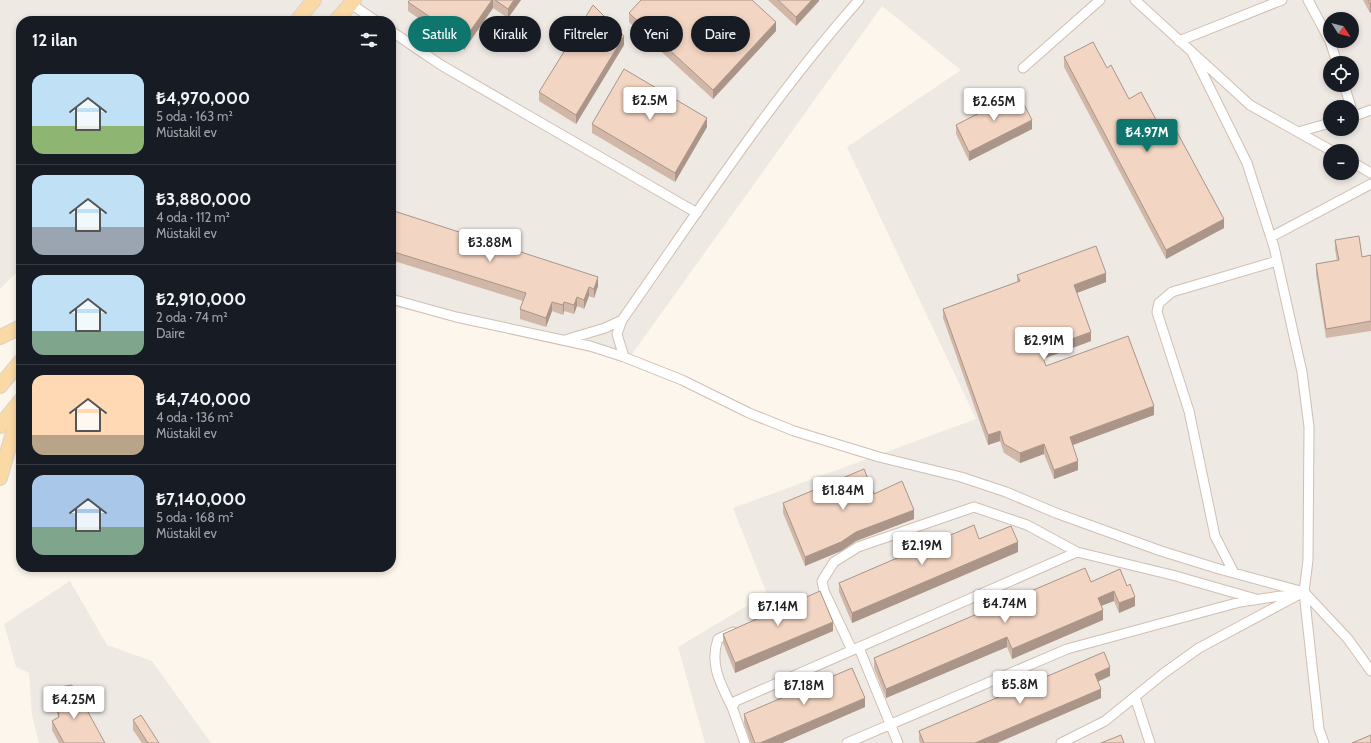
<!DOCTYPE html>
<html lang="tr">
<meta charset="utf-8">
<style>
:root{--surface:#171b24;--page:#20242c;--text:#f1f3f6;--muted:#9ea1a6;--line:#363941;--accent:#0f766e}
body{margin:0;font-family:Cabin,sans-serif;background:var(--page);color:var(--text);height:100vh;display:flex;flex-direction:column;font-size:15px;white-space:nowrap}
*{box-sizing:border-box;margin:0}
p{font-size:13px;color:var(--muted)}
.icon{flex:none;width:22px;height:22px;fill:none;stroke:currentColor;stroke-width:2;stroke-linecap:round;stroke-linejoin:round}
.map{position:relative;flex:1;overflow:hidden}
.drawer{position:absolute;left:16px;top:16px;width:380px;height:556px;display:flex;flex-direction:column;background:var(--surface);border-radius:16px;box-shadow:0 2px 6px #0003}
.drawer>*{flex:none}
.top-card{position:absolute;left:408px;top:16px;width:380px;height:36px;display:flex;gap:8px}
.needle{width:26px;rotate:126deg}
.tools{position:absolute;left:1323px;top:12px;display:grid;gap:8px}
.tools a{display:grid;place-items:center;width:36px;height:36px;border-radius:50%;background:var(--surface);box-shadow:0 2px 6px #0003;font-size:20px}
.price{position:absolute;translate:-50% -34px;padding:0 9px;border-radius:4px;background:#fff;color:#222;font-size:13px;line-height:26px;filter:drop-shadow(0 1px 2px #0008)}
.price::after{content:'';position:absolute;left:50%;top:24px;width:12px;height:9px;margin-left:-6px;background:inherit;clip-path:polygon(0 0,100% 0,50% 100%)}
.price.current{background:var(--accent);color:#fff}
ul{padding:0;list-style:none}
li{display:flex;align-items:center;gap:12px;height:100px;padding:0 16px}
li+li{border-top:1px solid var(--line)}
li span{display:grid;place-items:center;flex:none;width:112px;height:80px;border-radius:12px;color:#555}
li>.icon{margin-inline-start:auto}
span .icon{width:48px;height:48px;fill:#fffc;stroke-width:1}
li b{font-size:17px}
h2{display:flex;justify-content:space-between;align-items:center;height:48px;padding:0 16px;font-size:17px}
.pill{padding:0 14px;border-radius:18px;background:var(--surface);box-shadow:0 2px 6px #0003;font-size:14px;line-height:36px}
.pill.current{background:var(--accent);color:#fff}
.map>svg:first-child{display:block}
.industrial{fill:#efe9e4;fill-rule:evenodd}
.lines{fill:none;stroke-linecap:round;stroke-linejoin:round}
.street-casing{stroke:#d1beb0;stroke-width:11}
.primary-casing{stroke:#dad1cd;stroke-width:16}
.street{stroke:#fff;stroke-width:9}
.primary{stroke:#fbd9a5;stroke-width:14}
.wall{fill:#d1b7a8}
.shaded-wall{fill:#aa9588}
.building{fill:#f3d5c3;stroke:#aa9588}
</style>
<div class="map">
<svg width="1371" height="743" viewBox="0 0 1371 743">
<rect width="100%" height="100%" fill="#fdf6ec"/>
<path class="industrial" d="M0,0H1371V743H705L678,647L767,594L733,508L976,419L847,147L961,70L882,6L627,361L391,306V21H21V268L0,289ZM1330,19H1352V41H1330ZM1330,63H1352V85H1330ZM1330,107H1352V129H1330ZM1330,151H1352V173H1330Z
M70,581L107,645L152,661L211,743H39L32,715L29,673L16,667L4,624Z"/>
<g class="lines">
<g class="street-casing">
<path id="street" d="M1135,0L1250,105L1332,151
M1308,0L1330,41
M351,4L376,21
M391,31L441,65L697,213
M1179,41L1282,0
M1330,41L1337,63
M1192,52L1247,163L1274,247L1302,372L1309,427L1308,560L1304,592L1319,729L1324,743
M1023,68L1100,0
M1344,85L1351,107
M1352,117L1371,110
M1298,132L1330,123
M1352,162L1371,173
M1271,237L1371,184
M391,299L456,317L590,346L624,357L682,380L749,413L794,431L879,457L961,477L1006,492L1056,513L1161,551L1219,569L1304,592L1348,639L1371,671
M565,340L605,328L622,320
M624,357L617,334L622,320C698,212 771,99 859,0
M1234,573L1215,536L1189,411L1157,312L1159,303L1172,292L1277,261
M859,648L898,743
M852,650L824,591L822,581L834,562L858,547L974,507L1027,525L1077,552L1172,575L1256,599
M1135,697L1150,743
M732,707C721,685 709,664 718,639L733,632
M745,743L732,707L736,701L1077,552
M847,743L1067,649L1240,602L1301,593
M1061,743L1105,721L1164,673L1199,648L1298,595"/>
</g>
<g class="primary-casing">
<path id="primary" d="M297,21L314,0
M336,21L354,0
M0,337L21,327
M0,386L21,361
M0,426L21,400
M0,478L12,436L21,413"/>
</g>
<use href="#street" class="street"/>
<use href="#primary" class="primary"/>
</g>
<path class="wall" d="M410,0H521L508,18L493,8L464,50L408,11V2Z
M768,0H819V1L796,26Z
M1363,0H1371L1370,13Z
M629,13L776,31L713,99L629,22Z
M624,45L576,124L539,101V92Z
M1064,57L1107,68L1129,99L1160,127L1224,228L1166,259L1064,67Z
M592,124L707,127L675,182L592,133Z
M956,125L1032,129L969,161L956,134Z
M391,210L598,286L594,298L589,296L584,309L577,306L574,314L564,311L563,315L552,311L546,327L520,319V309L523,301L391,260Z
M1335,240L1362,257L1371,255V331L1326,338L1316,274V264L1337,261L1335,249Z
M1017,275L1106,282L1077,293L1091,341L1043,359L1046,366L1154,415L1073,445L1078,470L1054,479L1044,454L1020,463L1004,453L1000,441L988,445L943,318V309L1017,282Z
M874,494L914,519L856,541L841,551L805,566L783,513V503Z
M979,539L1018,552L852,623L839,592V583Z
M1120,569L1135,606L1119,613L1114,601L1101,606L1103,620L1012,659L1007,647L886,698L874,668V658L1091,582Z
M833,631L735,673L723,643V634Z
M1110,676L1098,681L1101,698L997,743H920L919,740V731Z
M54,688L76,707L105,743H59L52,730V721L58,717L54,698Z
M865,707L782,743H751L744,723V714Z
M133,720L159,743H142L133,730Z"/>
<path class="shaded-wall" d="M492,0H493V8L464,50V40Z
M514,0H521L508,18V9Z
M812,0H819V1L796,26V17Z
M1371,3V12L1370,13V4Z
M776,22V31L713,99V90Z
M624,36V45L576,124V115Z
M707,118V127L675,182V173Z
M1032,120V129L969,161V152Z
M1224,219V228L1166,259V250Z
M1106,273V282L1074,294V285Z
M598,277V286L594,298V289Z
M589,287V296L584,309V300Z
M577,297V306L574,314V305Z
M552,302V311L546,327V318Z
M564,302V311L563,315V305Z
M1091,332V341L1040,360V350Z
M1154,406V415L1070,446V437Z
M1000,431V441L988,445V435Z
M1044,444V454L1020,463V453Z
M1078,461V470L1054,479V470Z
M914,510V519L856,541L841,551L805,566V557L856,532Z
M1018,542V552L852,623V613Z
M1114,591V601L1098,607V598Z
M1135,597V606L1119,613V603Z
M1103,610V620L1012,659V649Z
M833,622V631L735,673V663Z
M1007,637V647L886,698V689Z
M1110,667V676L1095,683V674Z
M1101,689V698L997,743H975Z
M865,698V707L782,743H760Z"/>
<path class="building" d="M410,0H492L464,40L408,2Z
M495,0H514L508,9Z
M641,0H752L776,22L713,90L629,13Z
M778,0H812L796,17Z
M1368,0H1371V3L1370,4Z
M593,5L624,36L576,115L539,92Z
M1093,42L1107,68L1111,65L1129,99L1141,92L1160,127L1171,121L1224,219L1166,250L1064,57Z
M624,69L707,118L675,173L592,124Z
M1018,93L1032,120L969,152L956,125Z
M391,210L598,277L594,289L589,287L584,300L577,297L574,305L564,302L563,305L552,302L546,318L520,309L526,293L391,251Z
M1359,236L1362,257L1371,255V321L1326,329L1316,264L1339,260L1335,240Z
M1096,246L1106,273L1074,285L1091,332L1040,350L1046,366L1128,336L1154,406L1070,437L1078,461L1054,470L1044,444L1020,453L1004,444L1000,431L988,435L943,309L1020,281L1017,275Z
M864,469L874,494L902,481L914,510L856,532L841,542L805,557L783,503Z
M974,525L979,539L1011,526L1018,542L852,613L839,583Z
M1085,568L1091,582L1120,569L1127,586L1130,584L1135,597L1119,603L1114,591L1098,598L1103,610L1012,649L1007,637L886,689L874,658Z
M820,591L833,622L735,663L723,634Z
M1104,652L1110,667L1095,674L1101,689L975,743H924L919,731Z
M852,668L865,698L760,743H755L744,714Z
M72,685L76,707L83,703L105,743H64L52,721L59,717L54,688Z
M141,715L159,743H148L133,720Z
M1121,735L1124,743H1101Z
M1371,735V743H1352Z"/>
</svg>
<div class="tools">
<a><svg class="needle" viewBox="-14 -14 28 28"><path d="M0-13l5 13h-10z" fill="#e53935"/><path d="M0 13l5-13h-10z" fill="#9ea1a6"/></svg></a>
<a><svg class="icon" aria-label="locate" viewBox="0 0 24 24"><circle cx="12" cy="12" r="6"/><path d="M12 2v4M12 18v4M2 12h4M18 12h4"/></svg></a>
<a>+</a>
<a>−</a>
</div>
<b class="price" style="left:650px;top:121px">₺2.5M</b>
<b class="price" style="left:994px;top:122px">₺2.65M</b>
<b class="price current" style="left:1147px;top:153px">₺4.97M</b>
<b class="price" style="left:490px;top:263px">₺3.88M</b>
<b class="price" style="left:1044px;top:361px">₺2.91M</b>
<b class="price" style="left:843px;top:511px">₺1.84M</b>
<b class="price" style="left:922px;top:566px">₺2.19M</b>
<b class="price" style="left:1005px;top:624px">₺4.74M</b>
<b class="price" style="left:778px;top:627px">₺7.14M</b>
<b class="price" style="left:1020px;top:705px">₺5.8M</b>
<b class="price" style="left:804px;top:706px">₺7.18M</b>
<b class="price" style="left:74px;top:720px">₺4.25M</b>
<div class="top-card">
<a class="pill current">Satılık</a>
<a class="pill">Kiralık</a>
<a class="pill">Filtreler</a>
<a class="pill">Yeni</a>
<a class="pill">Daire</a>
</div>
<section class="drawer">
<h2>12 ilan<svg class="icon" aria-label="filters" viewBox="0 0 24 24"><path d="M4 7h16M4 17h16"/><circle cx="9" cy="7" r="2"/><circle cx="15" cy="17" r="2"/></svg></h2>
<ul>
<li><span style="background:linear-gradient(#bfe0f5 65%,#8fb573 0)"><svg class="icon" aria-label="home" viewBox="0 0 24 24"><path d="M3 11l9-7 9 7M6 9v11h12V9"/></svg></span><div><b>₺4,970,000</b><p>5 oda · 163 m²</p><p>Müstakil ev</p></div></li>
<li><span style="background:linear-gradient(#bfe0f5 65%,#9aa5b1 0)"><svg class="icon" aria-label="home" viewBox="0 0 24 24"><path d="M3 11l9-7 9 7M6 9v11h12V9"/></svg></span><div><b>₺3,880,000</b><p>4 oda · 112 m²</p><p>Müstakil ev</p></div></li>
<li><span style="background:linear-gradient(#bfe0f5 70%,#7fa58c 0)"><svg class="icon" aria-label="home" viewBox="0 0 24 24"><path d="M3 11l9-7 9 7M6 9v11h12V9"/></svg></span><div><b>₺2,910,000</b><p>2 oda · 74 m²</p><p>Daire</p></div></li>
<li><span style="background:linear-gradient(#ffd9b3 75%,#b9a48a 0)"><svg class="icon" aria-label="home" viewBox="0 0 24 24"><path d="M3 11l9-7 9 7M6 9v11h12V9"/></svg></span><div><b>₺4,740,000</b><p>4 oda · 136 m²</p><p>Müstakil ev</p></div></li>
<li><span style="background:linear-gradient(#a9c7e8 65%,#7fa58c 0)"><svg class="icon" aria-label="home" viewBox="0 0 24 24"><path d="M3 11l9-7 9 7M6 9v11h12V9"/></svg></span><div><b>₺7,140,000</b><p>5 oda · 168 m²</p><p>Müstakil ev</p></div></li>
</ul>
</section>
</div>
